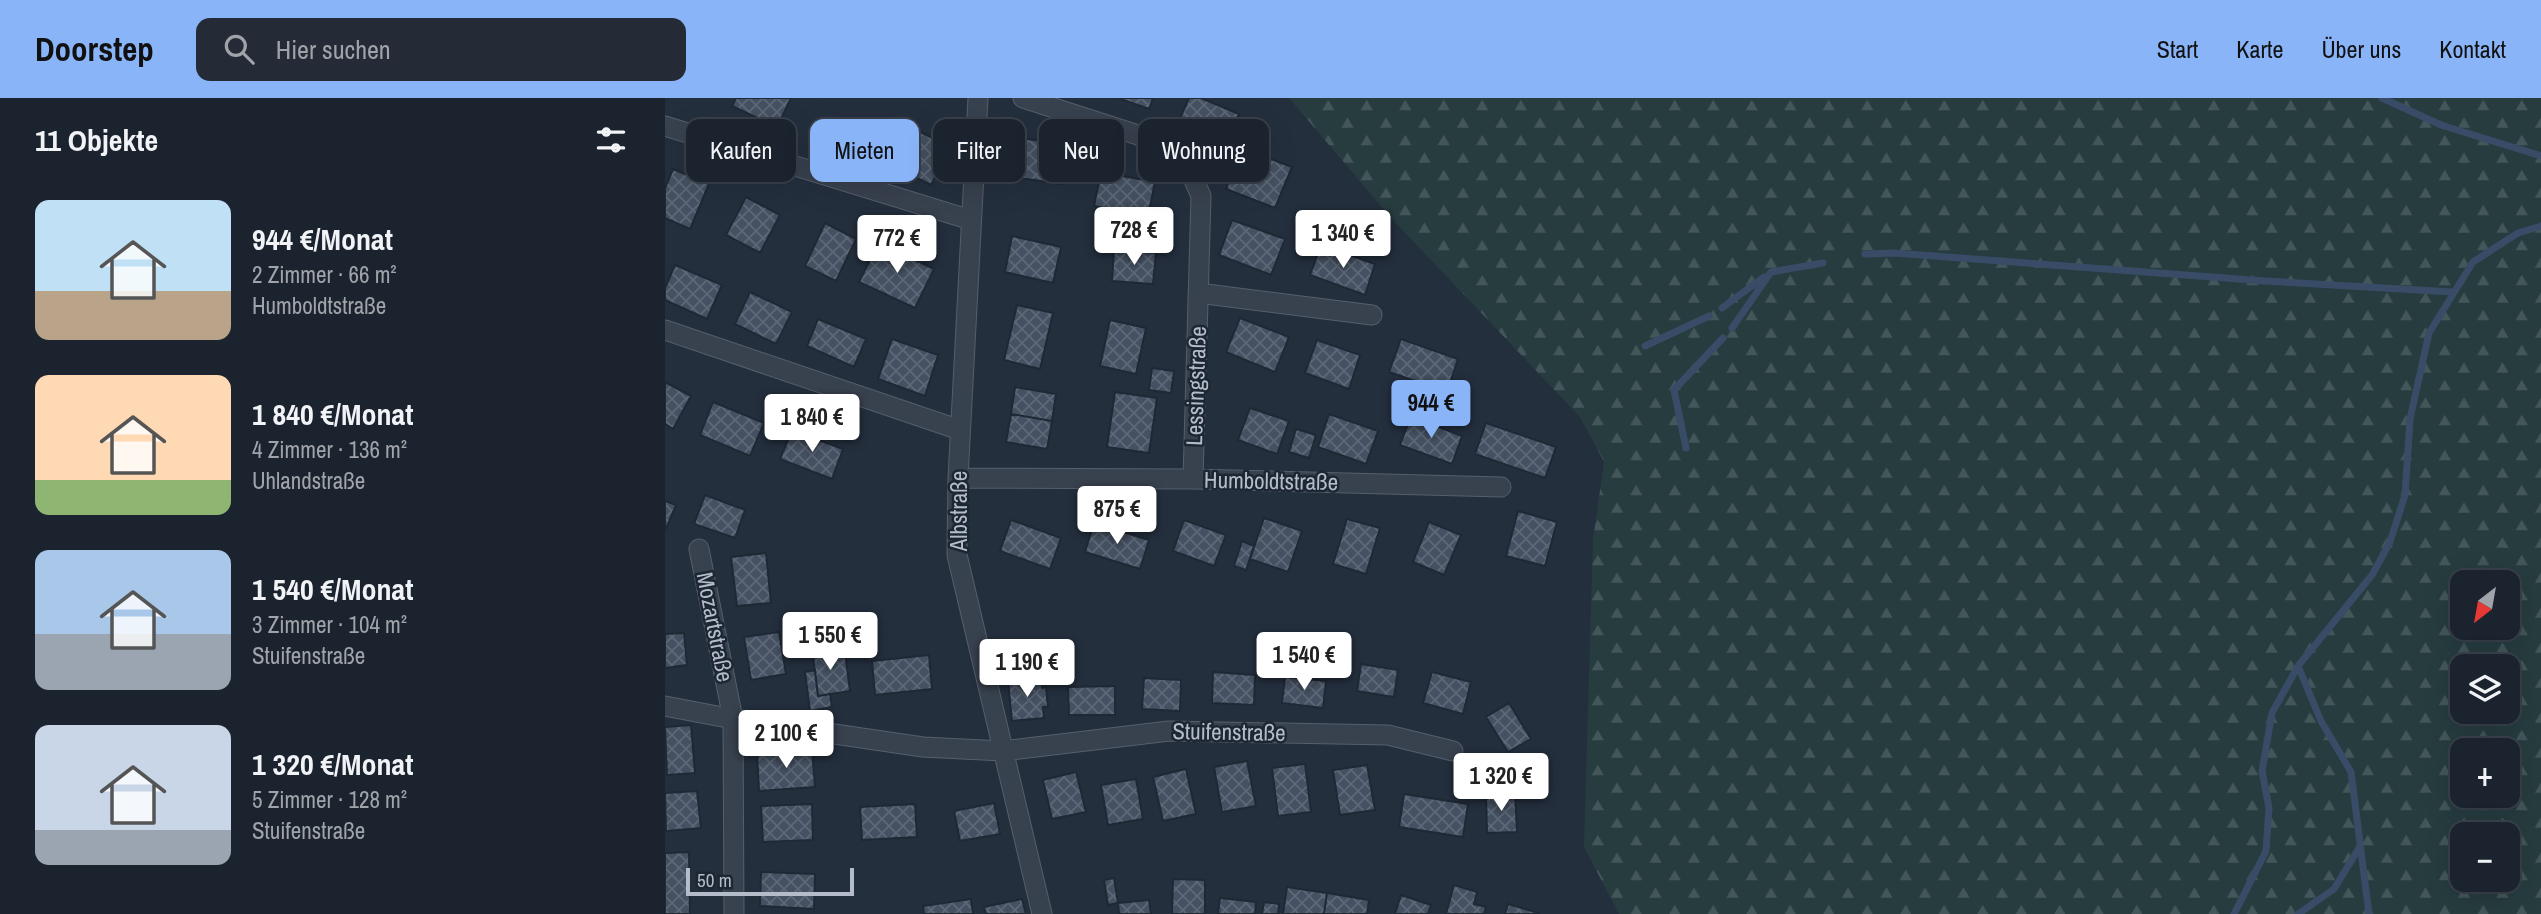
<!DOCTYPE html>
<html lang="de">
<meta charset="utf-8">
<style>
:root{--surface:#1b232e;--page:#242b36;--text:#f1f3f6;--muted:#a0a4aa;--line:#39404a;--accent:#8ab4f8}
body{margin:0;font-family:"Archivo Narrow",sans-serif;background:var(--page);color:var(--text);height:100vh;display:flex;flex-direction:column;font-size:26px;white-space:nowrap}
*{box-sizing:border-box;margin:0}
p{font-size:23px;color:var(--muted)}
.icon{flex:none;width:38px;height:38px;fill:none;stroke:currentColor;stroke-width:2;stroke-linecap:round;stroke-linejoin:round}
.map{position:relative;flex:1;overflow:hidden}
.side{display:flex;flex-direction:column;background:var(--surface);width:665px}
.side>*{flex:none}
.banner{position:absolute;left:21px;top:21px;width:665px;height:63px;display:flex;gap:14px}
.needle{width:46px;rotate:211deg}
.fabs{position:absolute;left:1785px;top:472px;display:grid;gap:14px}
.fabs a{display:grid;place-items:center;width:70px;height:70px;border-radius:14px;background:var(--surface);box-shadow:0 7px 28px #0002,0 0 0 2px var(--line);font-size:35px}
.scale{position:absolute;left:21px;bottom:18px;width:168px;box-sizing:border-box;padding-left:7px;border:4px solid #b4bcc9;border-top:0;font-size:19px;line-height:24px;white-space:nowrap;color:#b4bcc9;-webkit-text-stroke:5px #1d2633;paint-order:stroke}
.price{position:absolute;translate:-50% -60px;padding:0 16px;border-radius:7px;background:#fff;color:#222;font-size:23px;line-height:46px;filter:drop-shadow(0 2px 4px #0008)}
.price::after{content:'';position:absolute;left:50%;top:42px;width:21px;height:16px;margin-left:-10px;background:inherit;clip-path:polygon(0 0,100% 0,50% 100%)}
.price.selected{background:var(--accent);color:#111}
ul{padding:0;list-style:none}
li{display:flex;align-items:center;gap:21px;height:175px;padding:0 35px}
li span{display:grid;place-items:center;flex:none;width:196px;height:140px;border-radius:14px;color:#555}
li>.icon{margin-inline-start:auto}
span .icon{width:84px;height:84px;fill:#fffc;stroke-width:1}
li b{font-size:30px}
h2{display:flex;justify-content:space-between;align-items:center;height:84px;padding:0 35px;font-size:30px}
.chip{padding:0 24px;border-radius:14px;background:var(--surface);box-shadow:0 7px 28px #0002,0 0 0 2px var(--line);font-size:24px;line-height:63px}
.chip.selected{background:var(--accent);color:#111}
header{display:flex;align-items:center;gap:42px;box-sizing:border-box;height:98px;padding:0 35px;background:var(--accent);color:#111}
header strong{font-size:33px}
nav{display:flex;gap:38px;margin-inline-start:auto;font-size:24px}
.search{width:490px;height:63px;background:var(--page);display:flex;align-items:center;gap:18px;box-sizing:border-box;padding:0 24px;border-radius:14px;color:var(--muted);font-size:26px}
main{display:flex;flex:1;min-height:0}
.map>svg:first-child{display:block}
.forest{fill:url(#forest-firs);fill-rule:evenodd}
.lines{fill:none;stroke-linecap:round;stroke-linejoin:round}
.stream{stroke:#394c67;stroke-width:7}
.building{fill:url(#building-cross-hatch);stroke:#1f2835;stroke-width:2}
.street-casing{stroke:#565f6c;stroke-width:21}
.street{stroke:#38414e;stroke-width:19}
.labels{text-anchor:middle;stroke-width:5;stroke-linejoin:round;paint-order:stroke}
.street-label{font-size:23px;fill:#b4bcc9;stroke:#1d2633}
</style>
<header>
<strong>Doorstep</strong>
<div class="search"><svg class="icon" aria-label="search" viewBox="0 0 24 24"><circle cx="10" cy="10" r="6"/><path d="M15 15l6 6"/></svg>Hier suchen</div>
<nav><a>Start</a><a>Karte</a><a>Über uns</a><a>Kontakt</a></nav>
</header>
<main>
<section class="side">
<h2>11 Objekte<svg class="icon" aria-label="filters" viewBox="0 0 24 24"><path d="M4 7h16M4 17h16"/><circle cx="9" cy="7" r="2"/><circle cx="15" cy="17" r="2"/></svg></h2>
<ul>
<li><span style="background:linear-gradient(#bfe0f5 65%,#b9a48a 0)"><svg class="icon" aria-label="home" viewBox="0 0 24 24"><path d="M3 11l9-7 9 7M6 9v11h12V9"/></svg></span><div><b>944 €/Monat</b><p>2 Zimmer · 66 m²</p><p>Humboldtstraße</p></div></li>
<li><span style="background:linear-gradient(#ffd9b3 75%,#8fb573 0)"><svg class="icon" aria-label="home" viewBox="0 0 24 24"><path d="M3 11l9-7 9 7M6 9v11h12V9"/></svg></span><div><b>1 840 €/Monat</b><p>4 Zimmer · 136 m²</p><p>Uhlandstraße</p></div></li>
<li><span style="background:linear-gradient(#a9c7e8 60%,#9aa5b1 0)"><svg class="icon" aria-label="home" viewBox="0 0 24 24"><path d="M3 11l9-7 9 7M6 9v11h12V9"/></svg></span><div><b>1 540 €/Monat</b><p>3 Zimmer · 104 m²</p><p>Stuifenstraße</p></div></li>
<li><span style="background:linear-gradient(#c9d6e8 75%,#9aa5b1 0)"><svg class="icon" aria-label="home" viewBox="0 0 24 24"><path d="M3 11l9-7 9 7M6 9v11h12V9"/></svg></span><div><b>1 320 €/Monat</b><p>5 Zimmer · 128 m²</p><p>Stuifenstraße</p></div></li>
</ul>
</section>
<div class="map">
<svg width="1876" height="816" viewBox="0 0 1876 816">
<defs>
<pattern id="forest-firs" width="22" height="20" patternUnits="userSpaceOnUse" patternTransform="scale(1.75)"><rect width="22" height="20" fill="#263c3f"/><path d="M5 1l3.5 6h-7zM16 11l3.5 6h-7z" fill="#435659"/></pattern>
<pattern id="building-cross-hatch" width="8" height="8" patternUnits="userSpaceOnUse" patternTransform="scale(1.75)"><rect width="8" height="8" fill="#455162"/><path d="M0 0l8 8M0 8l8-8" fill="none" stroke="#5d6877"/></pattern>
</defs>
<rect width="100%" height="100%" fill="#242f3e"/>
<path class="forest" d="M624,0H1876V816H954L919,749L928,442L939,364L915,319L728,122ZM1797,485H1843V530H1797ZM1797,569H1843V614H1797ZM1797,653H1843V698H1797ZM1797,737H1843V782H1797Z"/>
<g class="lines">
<path class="stream" d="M1717,0L1776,27L1876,58
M1200,156L1229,155L1600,183L1787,194
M1057,210L1099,179
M1067,230L1106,174L1158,165
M980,248L1044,218
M1021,350L1009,292L1058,240
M1633,568L1656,623L1686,674L1704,816
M1569,816L1601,753L1604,710L1597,673L1607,615L1633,568L1707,477L1725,444L1740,397L1745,321L1764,235L1808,164L1853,135L1876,128
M1633,816L1669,791L1694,750"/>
</g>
<path class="building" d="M71,0H126L112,29L67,8Z
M453,0H488L484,11Z
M524,0H536L574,16L561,48L512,27Z
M236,24L285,49L266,87L216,62Z
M345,39L402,46L397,86L340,78Z
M577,50L627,69L610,110L561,91Z
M8,71L44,86L25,131L0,120V90Z
M436,74L490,84L483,118L429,108Z
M81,99L115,117L95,155L61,137Z
M482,122L507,126L506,136L480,133Z
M567,122L620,141L606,177L554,157Z
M160,125L191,141L171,183L140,168Z
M347,138L396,149L388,185L340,174Z
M214,144L269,171L250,210L194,184Z
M656,147L710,166L700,197L645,177Z
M449,151L491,155L488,186L447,183Z
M10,167L57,187L42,221L0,202V190Z
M85,194L127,214L111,246L70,226Z
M352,207L388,215L375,271L339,262Z
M575,220L624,239L610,274L561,254Z
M153,221L201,241L189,269L142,248Z
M445,222L481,230L471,276L435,268Z
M227,241L273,257L260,298L213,281Z
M736,241L793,261L782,294L724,274Z
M652,242L695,257L684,291L640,275Z
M487,270L509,273L506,295L484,292Z
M0,284L26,298L8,331L0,326Z
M350,289L391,296L387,323L346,316Z
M450,294L492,300L484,355L442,349Z
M48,304L99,325L85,358L35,337Z
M585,310L624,323L612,356L573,342Z
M346,316L387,323L382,351L341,344Z
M664,316L713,333L701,366L653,349Z
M746,318L797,338L787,366L735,347Z
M821,325L891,349L880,380L810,356Z
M631,331L651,337L644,360L624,354Z
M127,332L178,351L167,381L115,361Z
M40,397L80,412L70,440L29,426Z
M0,403L11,407L1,431H0Z
M853,413L892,424L880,468L841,458Z
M599,420L637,433L623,474L585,461Z
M682,421L715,430L701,476L668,466Z
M346,422L396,440L385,471L335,453Z
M519,422L561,437L549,468L508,453Z
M764,424L796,437L779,477L748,464Z
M429,425L484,442L475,471L420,454Z
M577,443L589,448L581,472L569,468Z
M101,455L106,505L72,508L66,459Z
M114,534L121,576L86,582L79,539Z
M19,535L22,567L0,570V536Z
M162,547L163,556L180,554L185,593L153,598L147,550Z
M264,557L267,591L210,597L207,563Z
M696,566L733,572L729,599L692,593Z
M150,572L153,598L165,596L167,609L145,613L140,574Z
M548,574L590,577L589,607L547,605Z
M767,574L806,584L798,616L758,605Z
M620,579L661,583L658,610L617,605Z
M376,580L377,590L381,589L383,609H378L379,620L347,623L343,583Z
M479,580L516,582L515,613L477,611Z
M450,588V617H404L403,589Z
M844,605L866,641L843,654L821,619Z
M26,627L30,675L2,677L0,629Z
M147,651L150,689L94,693L92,655Z
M582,663L591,708L557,714L549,669Z
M640,666L646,714L613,718L607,670Z
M702,667L710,712L675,717L668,672Z
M521,671L531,716L498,723L488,679Z
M411,674L421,714L387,721L378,682Z
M471,681L478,721L443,727L436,687Z
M32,693L36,730L1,733L0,695Z
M850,695L852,734L822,735L821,696Z
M739,696L803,706L798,739L734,729Z
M329,705L335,736L295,743L289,713Z
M147,706L148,742L98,744L96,708Z
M250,706L252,739L197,742L195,709Z
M24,754L25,816H0V755Z
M96,774L150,776L149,811L95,808Z
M449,780L453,805L443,807L439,782Z
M508,781L540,782V816H507Z
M789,787L812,794L809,806L821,809L819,816H781Z
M622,789L662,795L659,816H618Z
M662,795L704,802L702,816H659Z
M736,797L766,807L763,816H730Z
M555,800L591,804L590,816H553Z
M306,801L308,816H259L258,808Z
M357,801L361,816H321L319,809Z
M484,802L486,816H454L453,805Z
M599,804L614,806L613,816H597Z
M843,806L874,815V816H840Z"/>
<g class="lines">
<g class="street-casing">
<path id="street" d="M313,0L293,380L292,457L377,816
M358,0L473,37L506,53L525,73L536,98L528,381
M0,28L306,122
M533,195L707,217
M0,232L295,332
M293,380L528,381L836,389
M34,451L68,621L69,816
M0,608L68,621L258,649L338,653L504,633L723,637L788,653"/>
</g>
<use href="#street" class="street"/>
</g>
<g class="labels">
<g class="street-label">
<text transform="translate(531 288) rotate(-88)" y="8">Lessingstraße</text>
<text transform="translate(606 383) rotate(1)" y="8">Humboldtstraße</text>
<text transform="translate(294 413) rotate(-90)" y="8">Albstraße</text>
<text transform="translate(50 529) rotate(79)" y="8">Mozartstraße</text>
<text transform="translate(564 634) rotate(1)" y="8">Stuifenstraße</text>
</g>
</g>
</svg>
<div class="fabs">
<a><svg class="needle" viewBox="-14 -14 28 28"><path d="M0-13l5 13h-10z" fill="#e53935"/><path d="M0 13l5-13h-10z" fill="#a0a4aa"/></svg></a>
<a><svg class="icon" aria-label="layers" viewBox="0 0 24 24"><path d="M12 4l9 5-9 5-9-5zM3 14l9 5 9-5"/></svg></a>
<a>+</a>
<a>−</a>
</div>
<div class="scale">50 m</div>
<b class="price" style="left:469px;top:169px">728 €</b>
<b class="price" style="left:678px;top:172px">1 340 €</b>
<b class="price" style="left:232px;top:177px">772 €</b>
<b class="price selected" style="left:766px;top:342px">944 €</b>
<b class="price" style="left:147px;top:356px">1 840 €</b>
<b class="price" style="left:452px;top:448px">875 €</b>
<b class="price" style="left:165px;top:574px">1 550 €</b>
<b class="price" style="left:639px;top:594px">1 540 €</b>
<b class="price" style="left:362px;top:601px">1 190 €</b>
<b class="price" style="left:121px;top:672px">2 100 €</b>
<b class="price" style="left:836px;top:715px">1 320 €</b>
<div class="banner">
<a class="chip">Kaufen</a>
<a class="chip selected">Mieten</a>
<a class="chip">Filter</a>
<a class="chip">Neu</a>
<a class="chip">Wohnung</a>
</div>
</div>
</main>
